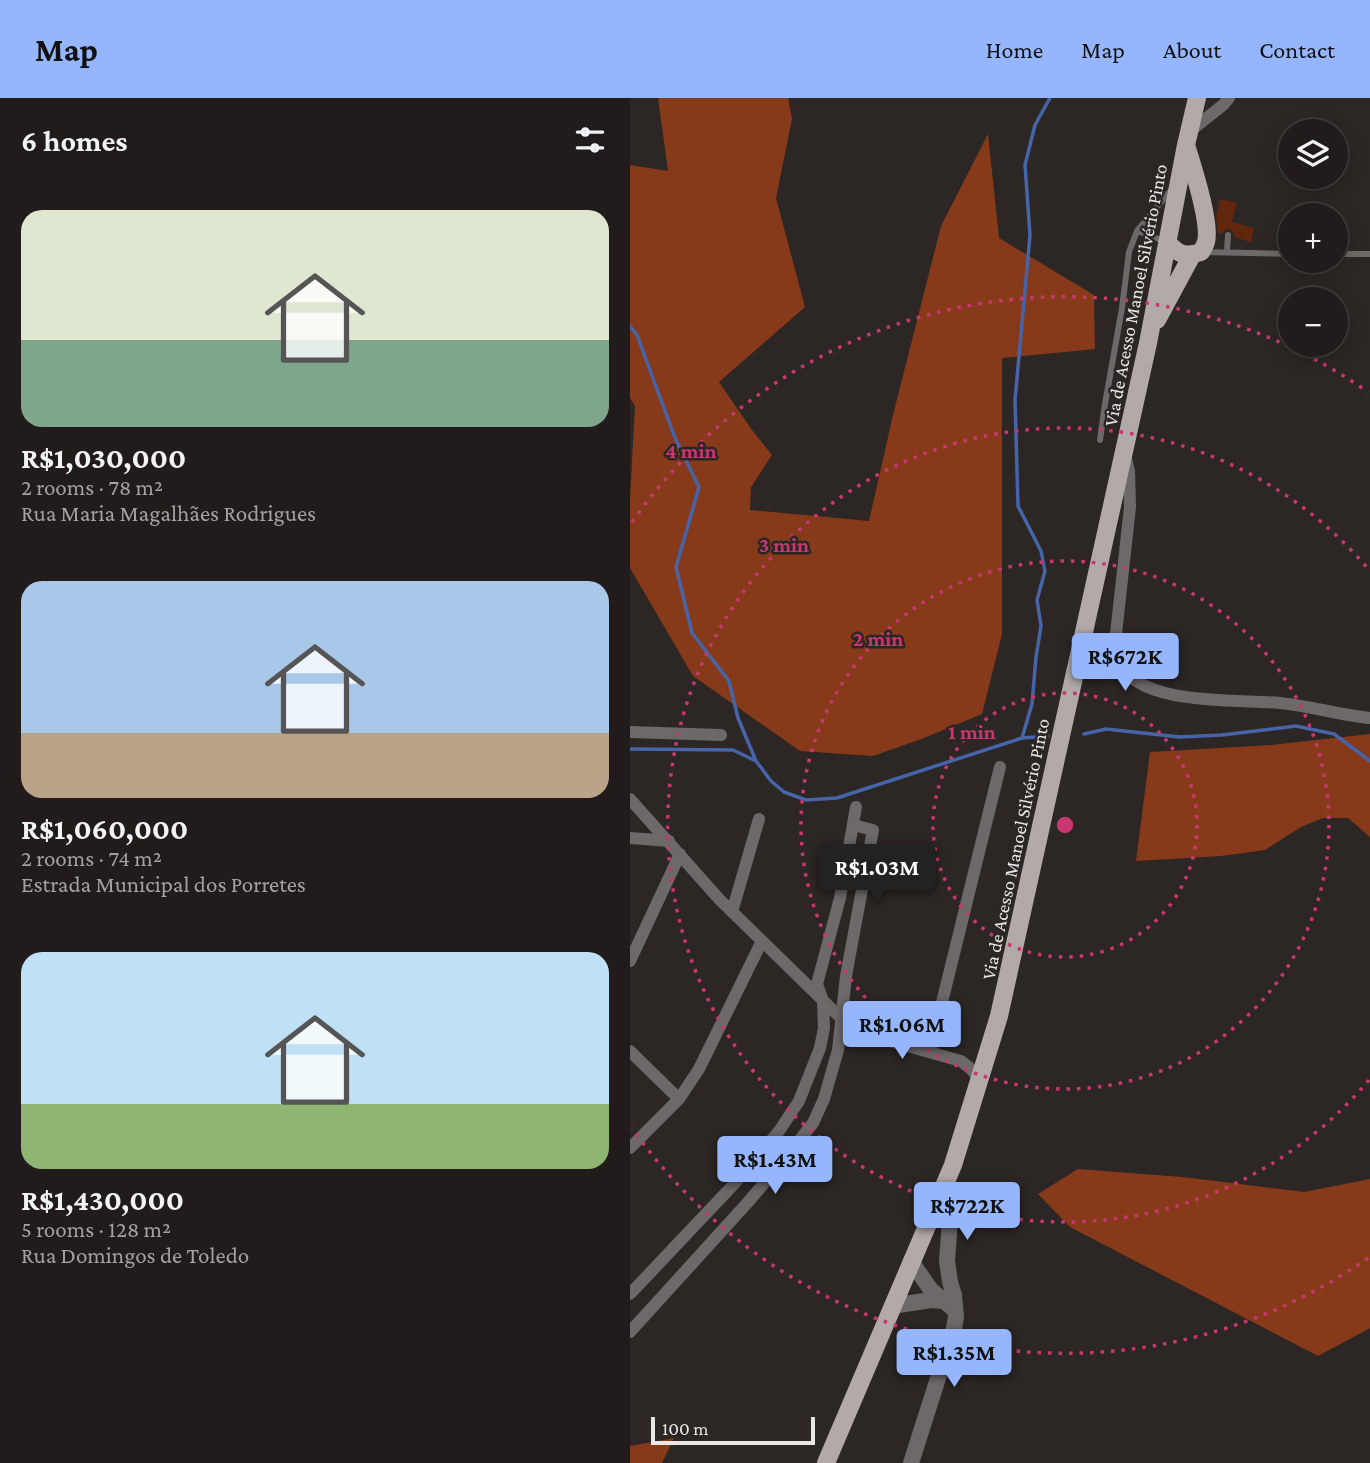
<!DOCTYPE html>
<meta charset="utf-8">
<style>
:root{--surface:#211c1b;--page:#292524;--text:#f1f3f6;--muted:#a2a1a3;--line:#3e3a3a;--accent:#95b6fd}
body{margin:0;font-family:"Crimson Pro",serif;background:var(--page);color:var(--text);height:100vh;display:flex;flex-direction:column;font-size:26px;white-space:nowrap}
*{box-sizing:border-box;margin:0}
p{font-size:23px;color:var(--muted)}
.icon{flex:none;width:38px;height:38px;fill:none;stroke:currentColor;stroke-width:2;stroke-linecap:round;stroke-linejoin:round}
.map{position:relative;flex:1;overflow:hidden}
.drawer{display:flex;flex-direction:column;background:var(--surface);width:630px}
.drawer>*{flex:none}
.buttons{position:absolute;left:648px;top:21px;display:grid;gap:14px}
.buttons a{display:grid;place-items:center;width:70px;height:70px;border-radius:50%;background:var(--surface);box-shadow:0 4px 18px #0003,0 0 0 2px var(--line);font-size:35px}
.scale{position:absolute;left:21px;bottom:18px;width:164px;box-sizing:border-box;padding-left:7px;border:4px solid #ebe7e6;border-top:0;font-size:19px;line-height:24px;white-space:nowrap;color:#ebe7e6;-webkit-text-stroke:5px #2c2624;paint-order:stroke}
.price{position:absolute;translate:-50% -60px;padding:0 16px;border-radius:7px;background:var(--accent);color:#111;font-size:23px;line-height:46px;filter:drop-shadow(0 2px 4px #0008)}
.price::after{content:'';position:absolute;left:50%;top:42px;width:21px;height:16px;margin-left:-10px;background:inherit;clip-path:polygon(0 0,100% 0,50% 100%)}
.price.current{background:#222;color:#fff}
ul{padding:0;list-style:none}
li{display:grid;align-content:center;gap:14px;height:371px;padding:0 21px}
li span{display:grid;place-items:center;height:217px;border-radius:21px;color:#555}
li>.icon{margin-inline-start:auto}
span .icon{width:126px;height:126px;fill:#fffc;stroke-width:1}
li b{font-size:30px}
h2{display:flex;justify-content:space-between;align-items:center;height:84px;padding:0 21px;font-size:30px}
header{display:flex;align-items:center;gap:42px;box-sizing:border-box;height:98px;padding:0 35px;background:var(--accent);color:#111}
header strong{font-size:33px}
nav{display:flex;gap:38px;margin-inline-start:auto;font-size:24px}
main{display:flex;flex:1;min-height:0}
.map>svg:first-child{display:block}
.forest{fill:#873a19}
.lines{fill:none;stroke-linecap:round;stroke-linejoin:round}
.stream{stroke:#4664a8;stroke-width:3.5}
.building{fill:#61270d}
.service{stroke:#6c6968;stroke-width:6}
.minor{stroke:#6c6968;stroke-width:12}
.tertiary{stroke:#6c6968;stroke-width:16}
.primary{stroke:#b1aaa8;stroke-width:18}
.ring{fill:none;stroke:#c83770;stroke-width:3.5;stroke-dasharray:3.5 7}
.labels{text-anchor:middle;stroke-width:5;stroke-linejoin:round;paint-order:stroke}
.street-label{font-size:19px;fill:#ebe7e6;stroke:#2c2624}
.centre{fill:#c83770;stroke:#2c2624;stroke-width:3.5}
.ring-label{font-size:21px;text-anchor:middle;font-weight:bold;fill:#c83770;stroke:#2c2624;stroke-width:5;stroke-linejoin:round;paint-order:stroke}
</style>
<header>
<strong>Map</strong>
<nav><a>Home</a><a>Map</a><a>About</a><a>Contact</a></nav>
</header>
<main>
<section class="drawer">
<h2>6 homes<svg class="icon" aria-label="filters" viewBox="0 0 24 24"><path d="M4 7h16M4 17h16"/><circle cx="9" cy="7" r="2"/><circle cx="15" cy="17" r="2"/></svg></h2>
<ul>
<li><span style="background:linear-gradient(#dfe7d0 60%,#7fa58c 0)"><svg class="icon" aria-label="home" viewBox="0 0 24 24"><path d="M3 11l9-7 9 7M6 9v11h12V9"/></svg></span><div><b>R$1,030,000</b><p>2 rooms · 78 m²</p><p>Rua Maria Magalhães Rodrigues</p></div></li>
<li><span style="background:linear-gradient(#a9c7e8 70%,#b9a48a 0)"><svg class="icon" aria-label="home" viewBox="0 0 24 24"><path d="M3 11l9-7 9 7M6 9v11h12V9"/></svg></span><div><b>R$1,060,000</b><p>2 rooms · 74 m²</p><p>Estrada Municipal dos Porretes</p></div></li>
<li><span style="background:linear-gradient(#bfe0f5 70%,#8fb573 0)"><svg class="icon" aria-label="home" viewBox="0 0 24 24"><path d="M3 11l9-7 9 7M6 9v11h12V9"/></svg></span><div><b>R$1,430,000</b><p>5 rooms · 128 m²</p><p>Rua Domingos de Toledo</p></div></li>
</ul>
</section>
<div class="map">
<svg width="740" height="1365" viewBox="0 0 740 1365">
<rect width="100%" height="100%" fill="#2c2624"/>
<path class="forest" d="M28,0H158L162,21L146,100L175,209L89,284L122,332L142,357L121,389L120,412L239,423L263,317L311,128L358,36L369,140L464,197L465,251L372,260V536L352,616L294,640L243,658L170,653L63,578L0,470V401L5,308L0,300V67L38,73Z
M740,636V739L718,720H693L671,729L635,752L591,758L506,763L520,654L641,647Z
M448,1071L552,1079L674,1094L740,1081V1230L688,1258L440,1129L408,1096Z
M44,1340L32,1365H0V1348Z"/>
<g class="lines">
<path class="stream" d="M0,228L7,237L45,340L69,389L46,469L62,535L99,583L108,620L126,663
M454,636L476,631L550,639L592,637L666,628L704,636L740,663
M392,640L402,606L406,559L411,528L407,502L415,473L411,453L388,408L385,302L400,137L395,67L405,27L420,0
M0,651L103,652L126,663L141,683L154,694L176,702L207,700L392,640L418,638"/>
</g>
<path class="building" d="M590,101L607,105L602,124L624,130L621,144L604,139L603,134L599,131L595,132L592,136L588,135L586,118Z"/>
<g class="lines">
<path class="service" d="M507,133L534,143
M573,154L660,156
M597,154L598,137
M705,156H740
M470,342L475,306L492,210L499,154L507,133L542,91"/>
<path class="minor" d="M559,34L593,7L599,0
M495,357L499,373L500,409L485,545C486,552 486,559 489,565C512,609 608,601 650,605C680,608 710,617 740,620
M0,634L91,637
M0,701L90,802L212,921L256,942L331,963L341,971L350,982
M0,740L39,743
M102,814L129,721
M0,863L50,756
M0,953L49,1001
M300,953L370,669
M0,1050L49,1001L69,971L132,843
M0,1196L106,1084L149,1033L169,1003L190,950L194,930L193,903L187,886L210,800L226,709
M0,1234L119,1103L158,1057L183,1025L194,1001L208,952L216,878L243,732L223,727"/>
<path class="tertiary" d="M281,1163L301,1192L325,1212
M262,1208L301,1202L314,1203
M281,1365L324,1230L326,1219L324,1197L320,1184L317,1163L321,1108L317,1081"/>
<path class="primary" d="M537,144C549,157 555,159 571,154C572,153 576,145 576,144C581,125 563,70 557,50
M527,222L562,157
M196,1365L323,1067L369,918L518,245L556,47L567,0"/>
</g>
<g class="ring">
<circle cx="435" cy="727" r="132"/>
<circle cx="435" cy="727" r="264"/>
<path d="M739 982A397 397 0 1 1 739 472"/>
<path d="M738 1160A529 529 0 0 1 2 1030M2 424A529 529 0 0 1 738 294"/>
</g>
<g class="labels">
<g class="street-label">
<text transform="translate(505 197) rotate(-79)" y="7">Via de Acesso Manoel Silvério Pinto</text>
<text transform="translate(385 751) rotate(-78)" y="7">Via de Acesso Manoel Silvério Pinto</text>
</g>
</g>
<circle cx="435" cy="727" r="10" class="centre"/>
<g class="ring-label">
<text x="61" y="360">4 min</text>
<text x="154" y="454">3 min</text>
<text x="248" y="548">2 min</text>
<text x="342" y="641">1 min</text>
</g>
</svg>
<div class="buttons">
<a><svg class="icon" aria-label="layers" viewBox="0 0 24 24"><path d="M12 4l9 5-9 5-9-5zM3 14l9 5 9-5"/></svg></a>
<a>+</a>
<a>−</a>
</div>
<div class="scale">100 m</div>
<b class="price" style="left:495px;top:595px">R$672K</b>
<b class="price current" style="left:247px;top:806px">R$1.03M</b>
<b class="price" style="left:272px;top:963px">R$1.06M</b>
<b class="price" style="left:145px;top:1098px">R$1.43M</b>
<b class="price" style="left:337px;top:1144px">R$722K</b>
<b class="price" style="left:324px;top:1291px">R$1.35M</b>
</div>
</main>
